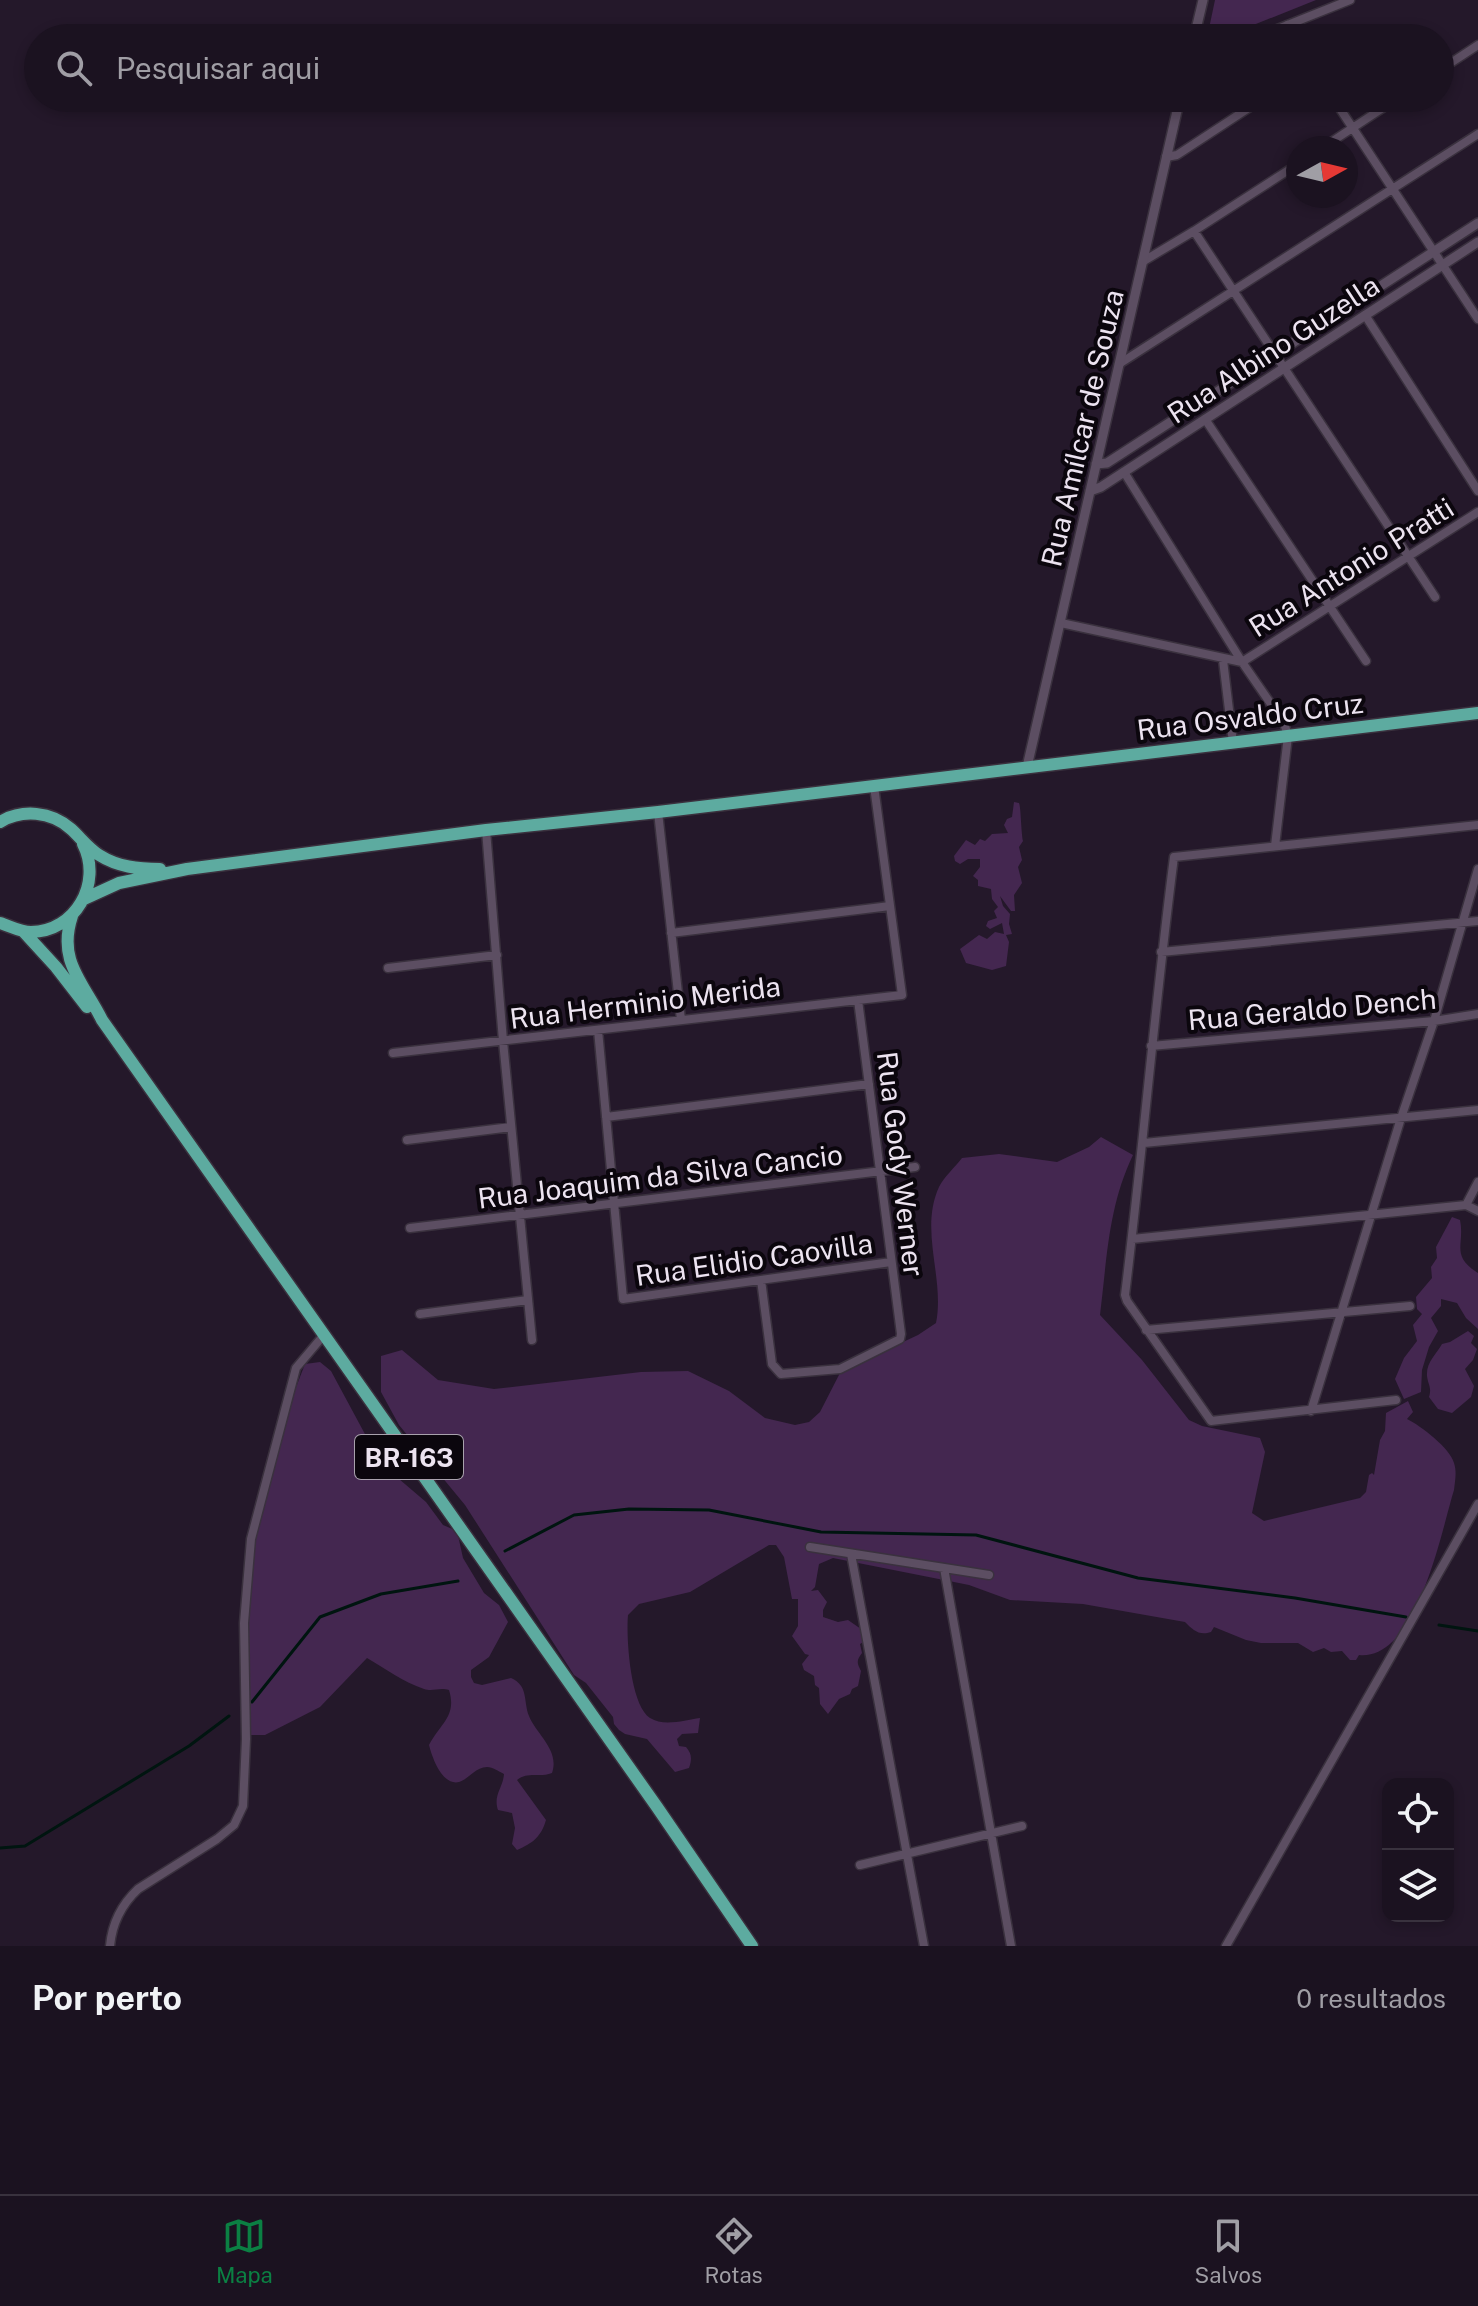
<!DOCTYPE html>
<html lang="pt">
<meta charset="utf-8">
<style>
body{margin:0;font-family:"Public Sans",sans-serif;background:#28202d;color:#f1f3f6}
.controls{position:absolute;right:24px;bottom:24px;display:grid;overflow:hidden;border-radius:16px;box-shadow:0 4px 12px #0003}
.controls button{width:72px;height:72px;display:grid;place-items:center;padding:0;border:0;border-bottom:2px solid #39323e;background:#1b1220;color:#f1f3f6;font:40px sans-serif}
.compass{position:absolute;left:1286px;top:136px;width:72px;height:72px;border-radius:50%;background:#1b1220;box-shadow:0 4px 12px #0003;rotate:82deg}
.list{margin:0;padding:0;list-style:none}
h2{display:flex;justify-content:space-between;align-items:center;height:104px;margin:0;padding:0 32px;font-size:34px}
h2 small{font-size:26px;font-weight:400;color:#a09ea5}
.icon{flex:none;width:44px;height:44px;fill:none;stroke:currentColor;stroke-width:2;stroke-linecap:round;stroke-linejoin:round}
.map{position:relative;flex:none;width:1478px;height:1946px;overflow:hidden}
.search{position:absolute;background:#1b1220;box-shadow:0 4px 12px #0003;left:24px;right:24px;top:24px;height:88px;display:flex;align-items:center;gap:20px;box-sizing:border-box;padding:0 28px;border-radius:44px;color:#a09ea5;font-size:30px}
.sheet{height:248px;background:#1b1220}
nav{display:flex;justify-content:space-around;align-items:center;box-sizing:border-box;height:112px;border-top:2px solid #39323e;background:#1b1220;font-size:22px;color:#a09ea5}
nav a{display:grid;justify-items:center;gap:4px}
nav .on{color:#0b8043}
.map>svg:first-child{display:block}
</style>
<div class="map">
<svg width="1478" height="1946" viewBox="0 0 1478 1946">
<rect width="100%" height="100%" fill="#24182a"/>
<path fill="#442750" d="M1215,0H1316L1221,38H1207Z
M1014,802L1019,803C1021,807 1021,832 1023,841L1019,847L1022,860L1018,867L1022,883L1014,895L1015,911H1011L1000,896L1003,906L1010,914L1009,924L1012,934L1006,935L1009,942L1006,966L992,970L966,963L960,949L979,935L987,939L995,932L1004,934L1002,923L990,929L986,926L988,921L997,918L994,911L998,907L992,899L991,889L978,886V880L973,876L980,867V859H968L960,864L955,861L954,856L966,840L975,845L980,839L985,841L992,834L1008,833L1004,825L1007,819L1012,817Z
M1101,1137L1133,1155C1108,1207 1107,1259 1100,1315L1142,1360L1189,1420L1202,1426L1260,1438L1265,1452L1252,1513L1264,1521L1360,1498L1366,1492L1369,1475L1372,1473L1374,1475L1380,1440L1385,1431L1386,1413L1408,1401L1413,1412L1407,1419C1421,1426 1450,1448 1454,1463C1457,1472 1455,1481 1454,1490C1441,1532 1417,1661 1359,1655L1356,1660H1350L1342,1651L1331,1652L1324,1648L1313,1652L1298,1643H1261L1246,1640L1214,1627L1211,1632C1199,1636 1193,1630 1185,1622L1083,1604L1010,1600L969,1585L833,1558L819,1564L815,1587L811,1591L818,1590L827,1602L823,1610V1617L838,1622L848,1620L861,1629L865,1641L860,1644L862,1653C856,1661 857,1663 861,1671L858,1686L852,1689L850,1694L839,1699L828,1714L820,1704L819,1688L815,1685L814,1676L804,1670L802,1664L809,1655L805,1654L792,1636L798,1626V1599H792L784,1557L776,1545H769L690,1592L639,1604L628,1615C626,1637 630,1705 650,1718C664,1727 685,1720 700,1718L698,1733L682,1734L677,1739L679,1746L686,1747C692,1754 692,1759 689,1768L675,1772L647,1739L625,1734L619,1730L614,1724L613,1717L586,1683L574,1675L465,1505L399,1425L381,1392V1356L402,1350L438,1380L494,1389L641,1372L688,1371L729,1391L765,1418L795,1425L809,1422L820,1412L841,1371L918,1335L936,1323C945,1278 919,1231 939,1187C944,1177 955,1167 962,1158L999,1154L1057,1162L1089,1147Z
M1452,1217L1460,1220C1465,1245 1450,1255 1478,1273V1329L1466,1318L1457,1303L1441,1299V1306L1431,1318L1438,1331L1429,1347L1422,1370L1421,1392L1404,1399L1395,1379L1404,1358L1417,1341L1413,1325L1422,1314L1417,1309L1416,1297L1432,1278L1431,1267L1437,1258L1436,1247Z
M1468,1331L1474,1336L1471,1343L1477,1349L1473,1360L1465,1369L1474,1386L1471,1397L1452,1413L1438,1409L1429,1397C1432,1387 1428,1385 1427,1376C1426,1362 1436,1355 1442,1344L1450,1342Z
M320,1362L331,1371L366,1436L377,1448L392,1473L426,1502L443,1525L457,1531L463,1558L484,1593L499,1605L508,1622L489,1657L471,1670V1677L474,1683L482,1685L511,1678C529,1686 523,1701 529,1716C536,1734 560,1750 552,1773C540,1778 528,1771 517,1780L546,1820C541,1837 533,1843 517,1850L512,1844L515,1828L512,1813L498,1810C493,1795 503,1788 504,1774C498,1771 493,1767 487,1767C474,1768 469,1779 459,1782C442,1786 432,1757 429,1745C441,1723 457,1716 449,1690C439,1687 433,1692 424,1689C403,1682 386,1669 367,1658L320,1707L265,1735H251L248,1722L246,1627L252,1552L273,1474L283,1421L305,1364Z"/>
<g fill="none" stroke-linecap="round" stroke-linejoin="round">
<path stroke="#001510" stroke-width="3" d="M505,1551L574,1515L629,1509L709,1510L821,1532L976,1535L1138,1578L1295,1598L1406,1617
M1439,1625L1478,1631
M252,1702L320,1617L381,1594L458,1581
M0,1848L25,1846L189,1746L229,1716"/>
<defs>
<path id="minor" d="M1287,25L1295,38
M1255,38L1350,0
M1440,70L1478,45
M1333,98L1478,319
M1322,148L1398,98
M1166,157L1177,155L1264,98
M1194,231L1435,597
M1142,262L1194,231L1298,164
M1365,315L1478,491
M1119,364L1478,134
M1205,419L1366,661
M1124,472L1242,662L1284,723L1288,736L1275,846
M1061,623L1242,662L1478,512
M1223,660L1233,743
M658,812L681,1020
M486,830L503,1041L532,1340
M671,933L890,906
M1161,952L1478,921
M388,968L497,955
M598,1030L623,1299L891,1262
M1151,1046L1434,1021L1478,1014
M393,1053L902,995L874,786
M606,1117L869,1084
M407,1140L511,1127
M1144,1143L1478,1110
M1466,1205L1478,1182
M1466,1205L1478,1211
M410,1228L915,1167
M1132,1239L1466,1205
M761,1280L772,1364L781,1374L840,1369L900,1339L901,1334L858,1000
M420,1314L528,1300
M1146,1330L1410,1306
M1396,1400L1211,1421L1127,1301L1125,1295C1143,1149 1155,1003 1174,857L1478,825
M1311,1411L1401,1118L1434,1021L1478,869
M810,1547L989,1575
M851,1554L924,1946
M944,1568L1011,1946
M860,1865L1022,1826
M110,1946C112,1924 121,1905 138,1889L217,1839L234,1825L243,1806L246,1739L244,1623L251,1539L296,1368L323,1336
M1226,1946L1478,1504"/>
<path id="tertiary" d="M1194,38L1203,0
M1096,464L1107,463L1478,223
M1090,491L1101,487L1478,242
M1027,767L1180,98"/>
<path id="trunk" d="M0,822C22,809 51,811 71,829C80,837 88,848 99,855C118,867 138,869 160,869
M84,899L119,883L187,869L486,830L658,812L1478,713
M72,916C57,961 83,982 102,1020L657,1807L752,1946
M0,923C10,926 20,932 31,932C75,932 103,883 83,844
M23,931L56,967L87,1007"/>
</defs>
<use href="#minor" stroke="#3a313e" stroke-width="11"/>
<use href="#tertiary" stroke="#3a313e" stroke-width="12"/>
<use href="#trunk" stroke="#3a313e" stroke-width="15"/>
<use href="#minor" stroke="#5c4e62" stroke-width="8"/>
<use href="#tertiary" stroke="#5c4e62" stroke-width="9"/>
<use href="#trunk" stroke="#5daba0" stroke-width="12"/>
</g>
<g text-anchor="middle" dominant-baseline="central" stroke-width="8" stroke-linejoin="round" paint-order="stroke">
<rect fill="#0b060d" stroke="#a8a1ac" stroke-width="2" x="355" y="1435" width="108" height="44" rx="6"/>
<g font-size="26" font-weight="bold" fill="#ece3f0">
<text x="409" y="1457">BR-163</text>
</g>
<g font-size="28" fill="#ece3f0" stroke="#0b060d">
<text transform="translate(1273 349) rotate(-33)">Rua Albino Guzella</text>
<text transform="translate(1082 428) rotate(-77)">Rua Amílcar de Souza</text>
<text transform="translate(1351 567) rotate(-32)">Rua Antonio Pratti</text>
<text transform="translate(1250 716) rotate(-7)">Rua Osvaldo Cruz</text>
<text transform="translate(645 1002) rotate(-7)">Rua Herminio Merida</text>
<text transform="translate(1312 1009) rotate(-5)">Rua Geraldo Dench</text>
<text transform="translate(901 1164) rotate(83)">Rua Gody Werner</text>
<text transform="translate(660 1176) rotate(-7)">Rua Joaquim da Silva Cancio</text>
<text transform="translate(754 1259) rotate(-8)">Rua Elidio Caovilla</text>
</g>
</g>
</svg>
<div class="controls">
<button><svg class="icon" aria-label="locate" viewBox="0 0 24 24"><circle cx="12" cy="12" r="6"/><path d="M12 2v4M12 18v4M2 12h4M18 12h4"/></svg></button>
<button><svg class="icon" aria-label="layers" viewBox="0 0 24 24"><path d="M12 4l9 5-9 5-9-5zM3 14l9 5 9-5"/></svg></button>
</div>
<svg class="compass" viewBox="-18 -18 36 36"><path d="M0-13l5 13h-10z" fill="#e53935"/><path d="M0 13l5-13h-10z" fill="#a09ea5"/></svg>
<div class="search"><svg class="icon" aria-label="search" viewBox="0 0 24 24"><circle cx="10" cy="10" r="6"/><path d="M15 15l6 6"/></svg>Pesquisar aqui</div>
</div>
<section class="sheet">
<h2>Por perto<small>0 resultados</small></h2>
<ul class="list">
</ul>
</section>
<nav>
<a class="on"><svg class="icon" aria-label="map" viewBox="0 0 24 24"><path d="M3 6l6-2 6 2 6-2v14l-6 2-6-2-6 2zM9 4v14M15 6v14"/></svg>Mapa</a>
<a><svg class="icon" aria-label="directions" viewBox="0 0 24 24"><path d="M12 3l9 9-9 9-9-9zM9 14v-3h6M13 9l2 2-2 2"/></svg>Rotas</a>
<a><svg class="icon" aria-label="saved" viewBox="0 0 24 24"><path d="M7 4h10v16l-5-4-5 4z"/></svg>Salvos</a>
</nav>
